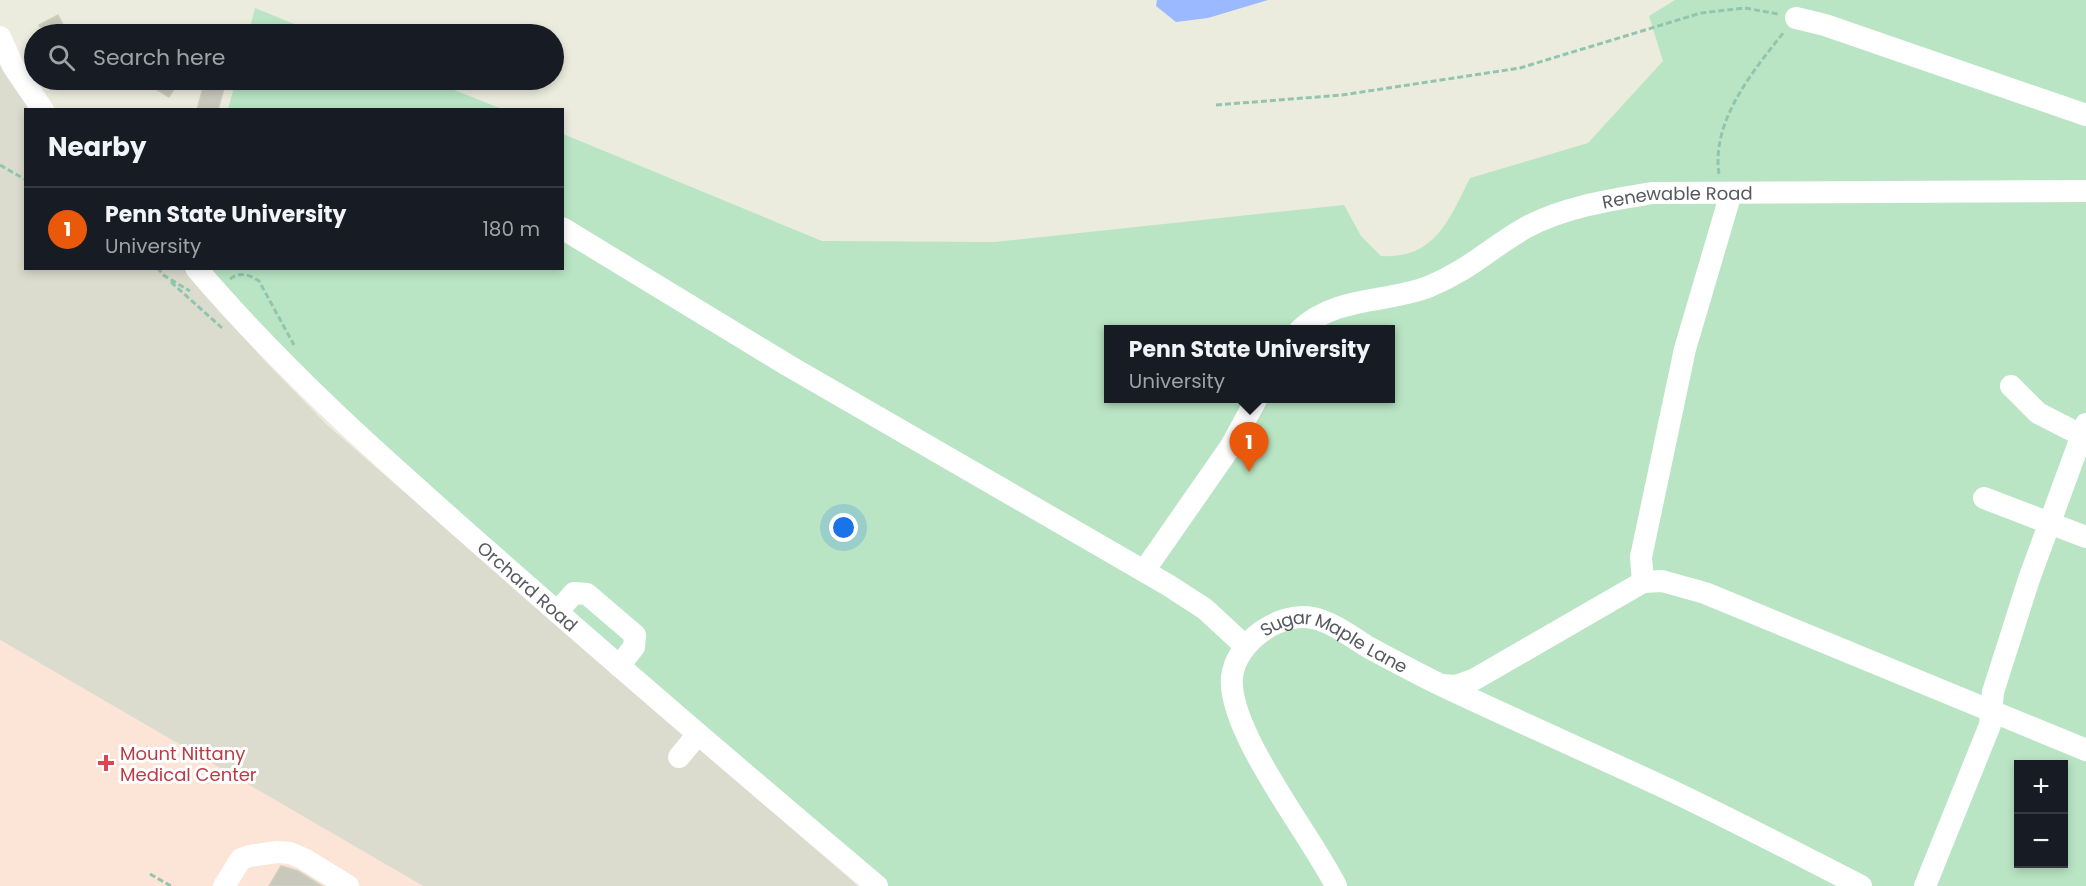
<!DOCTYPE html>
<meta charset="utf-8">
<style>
body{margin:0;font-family:Poppins,sans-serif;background:#242831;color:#f1f3f6}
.controls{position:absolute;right:18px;bottom:18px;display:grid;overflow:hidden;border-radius:0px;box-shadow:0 3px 9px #0003}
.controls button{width:54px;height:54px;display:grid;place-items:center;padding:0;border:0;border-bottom:2px solid #363941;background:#171b24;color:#f1f3f6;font:30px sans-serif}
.you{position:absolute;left:844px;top:528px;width:21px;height:21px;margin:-15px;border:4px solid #fff;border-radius:50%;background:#1a73e8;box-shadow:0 0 0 9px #1a73e833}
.badge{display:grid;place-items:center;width:39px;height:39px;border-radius:50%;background:#ea580c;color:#fff;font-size:20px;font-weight:700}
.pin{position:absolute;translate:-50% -50px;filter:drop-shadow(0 2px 3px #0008)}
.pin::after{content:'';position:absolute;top:32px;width:21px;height:18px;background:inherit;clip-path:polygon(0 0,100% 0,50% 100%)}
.popup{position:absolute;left:1104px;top:325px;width:291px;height:78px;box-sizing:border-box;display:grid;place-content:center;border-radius:0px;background:#171b24;filter:drop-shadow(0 2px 4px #0005);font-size:20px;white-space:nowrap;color:#9ea1a6}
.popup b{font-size:22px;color:#f1f3f6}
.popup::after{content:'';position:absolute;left:50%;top:100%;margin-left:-12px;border:12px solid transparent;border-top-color:#171b24}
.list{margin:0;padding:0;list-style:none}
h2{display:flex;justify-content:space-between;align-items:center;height:78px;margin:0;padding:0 24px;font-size:26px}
h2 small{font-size:20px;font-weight:400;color:#9ea1a6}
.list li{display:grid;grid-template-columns:39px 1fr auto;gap:18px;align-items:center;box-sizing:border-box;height:84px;padding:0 24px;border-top:2px solid #363941}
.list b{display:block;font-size:22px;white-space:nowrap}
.list p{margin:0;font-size:20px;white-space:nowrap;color:#9ea1a6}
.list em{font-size:20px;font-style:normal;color:#9ea1a6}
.icon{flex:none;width:33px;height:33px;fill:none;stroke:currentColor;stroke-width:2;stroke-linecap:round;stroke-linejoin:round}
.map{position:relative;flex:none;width:2086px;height:886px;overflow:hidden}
.search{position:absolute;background:#171b24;box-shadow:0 3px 9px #0003;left:24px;top:24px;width:540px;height:66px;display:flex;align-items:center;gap:15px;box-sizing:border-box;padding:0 21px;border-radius:33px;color:#9ea1a6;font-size:22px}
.panel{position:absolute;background:#171b24;box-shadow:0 3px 9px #0003;left:24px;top:108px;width:540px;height:162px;border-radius:0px}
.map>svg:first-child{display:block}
</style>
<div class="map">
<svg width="2086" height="886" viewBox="0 0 2086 886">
<rect width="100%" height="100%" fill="#ebecde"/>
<path fill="#dbdccd" d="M0,54L34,109L26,110V268L184,269L264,360L327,425L858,886H423L0,640Z"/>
<path fill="#fce4d7" d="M0,640L423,886H0Z"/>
<path fill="#b9e5c4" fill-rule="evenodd" d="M1675,0H2086V886H871L181,269L562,268L563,134L822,241L994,242L1344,205L1361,236L1381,256C1435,259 1449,220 1470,178L1588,143L1663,61L1649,16ZM1108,330H1390V398H1108ZM2018,764H2064V864H2018Z
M255,8L319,34H248Z
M236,80H429L502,109H228Z"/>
<path fill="#9bb9ff" d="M1157,0H1268L1208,18L1176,22L1156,6Z"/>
<path fill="#c8c8bd" stroke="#d0cfbd" stroke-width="1.5" d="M58,15L68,34H44L39,25Z
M141,80H180L169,97Z
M205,80L226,81L218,110H197Z
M281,866L298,871L322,886H269Z"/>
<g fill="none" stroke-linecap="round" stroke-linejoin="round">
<path stroke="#91c5ae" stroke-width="3" stroke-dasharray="6 3" stroke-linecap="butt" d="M1216,105L1342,95L1520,68L1701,13L1745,8L1778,14
M0,165L26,180
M1719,174C1711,121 1753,71 1784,32
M157,268L164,275
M163,275L190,291
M230,279C240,271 250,275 259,281L294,345
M171,282L222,328
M150,874L171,886"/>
<g stroke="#fff" stroke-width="22">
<path d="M1796,18L1825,25L2086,115"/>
<path d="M0,37L13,66L43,110"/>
<path d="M562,228L789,366L1168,585L1205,609L1245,646"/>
<path id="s1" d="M196,268C288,376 392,467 498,560C623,670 750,779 877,886"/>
<path id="s2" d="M1300,330C1335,296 1386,303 1428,287C1468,271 1490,248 1525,228C1563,207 1610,200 1652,193L2086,191"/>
<path d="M2011,386L2038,413L2081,435"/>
<path d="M1984,498L2086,537"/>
<path d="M1144,571L1231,446L1257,398"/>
<path d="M1643,582L1641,557L1685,349L1731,193"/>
<path d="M557,612L574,593L587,594L635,635L634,647L619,666"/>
<path d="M1442,685L1456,686L1475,679L1643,582L1662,581L1705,593L2086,750"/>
<path d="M679,757L698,734"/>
<path d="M224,886L241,859L249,856L277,852L290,853L304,859L348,886"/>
<path id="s3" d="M1336,886C1311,835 1227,731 1232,677C1236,642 1279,611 1313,618C1332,622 1352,637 1368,647C1392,660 1416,673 1441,685C1517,721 1595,755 1672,791C1735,821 1798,854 1861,886"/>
<path d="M1925,886L1990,725L1993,692L2029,579L2086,424"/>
</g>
</g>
<path fill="#e0444e" stroke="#fff" stroke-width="2" d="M103 754h6v6h6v6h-6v6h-6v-6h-6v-6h6z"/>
<g text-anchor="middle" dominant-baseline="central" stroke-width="6" stroke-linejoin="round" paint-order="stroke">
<g font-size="18" fill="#575960" stroke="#fff">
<text stroke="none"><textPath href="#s2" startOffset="408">Renewable Road</textPath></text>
<text stroke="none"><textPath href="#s1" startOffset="460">Orchard Road</textPath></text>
<text stroke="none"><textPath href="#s3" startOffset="372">Sugar Maple Lane</textPath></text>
</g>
<g font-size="18" fill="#be3a42" stroke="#fff" text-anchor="start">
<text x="120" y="753">Mount Nittany<tspan x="120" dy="21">Medical Center</tspan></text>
</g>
</g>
</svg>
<div class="controls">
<button>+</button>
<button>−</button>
</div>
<div class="you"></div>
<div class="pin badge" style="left:1249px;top:472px">1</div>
<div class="popup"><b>Penn State University</b>University</div>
<div class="search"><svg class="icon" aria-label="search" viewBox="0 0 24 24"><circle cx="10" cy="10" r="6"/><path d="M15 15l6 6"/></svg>Search here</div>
<section class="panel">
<h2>Nearby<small></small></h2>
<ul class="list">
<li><span class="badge">1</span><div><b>Penn State University</b><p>University</p></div><em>180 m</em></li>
</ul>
</section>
</div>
